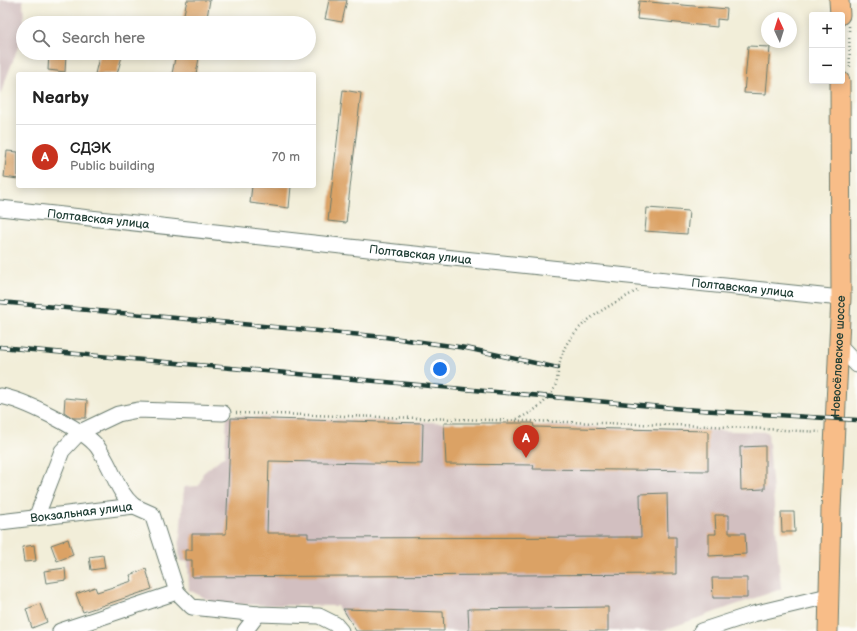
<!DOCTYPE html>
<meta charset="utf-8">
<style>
body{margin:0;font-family:"Balsamiq Sans",sans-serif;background:#f6f6f6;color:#222}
.controls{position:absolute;right:12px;top:12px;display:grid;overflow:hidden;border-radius:4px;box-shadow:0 2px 10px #0003}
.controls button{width:36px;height:36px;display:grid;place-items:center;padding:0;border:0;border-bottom:1px solid #e0e0e0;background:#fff;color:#222;font:20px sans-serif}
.compass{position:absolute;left:761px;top:12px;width:36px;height:36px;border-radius:50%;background:#fff;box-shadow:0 2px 10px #0003;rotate:356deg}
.you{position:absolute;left:440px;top:369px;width:14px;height:14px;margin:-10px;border:3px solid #fff;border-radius:50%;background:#1a73e8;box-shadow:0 0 0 6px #1a73e833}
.badge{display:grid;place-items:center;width:26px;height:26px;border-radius:50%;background:#c8321e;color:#fff;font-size:13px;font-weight:700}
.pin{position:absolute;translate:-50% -33px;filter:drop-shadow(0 1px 2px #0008)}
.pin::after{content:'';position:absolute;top:21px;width:14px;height:12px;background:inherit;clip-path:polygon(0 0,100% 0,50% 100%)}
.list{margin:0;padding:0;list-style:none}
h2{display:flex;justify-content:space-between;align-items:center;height:52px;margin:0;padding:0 16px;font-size:17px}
h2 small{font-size:13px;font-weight:400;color:#767676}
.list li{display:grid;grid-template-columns:26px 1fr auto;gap:12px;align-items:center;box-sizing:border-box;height:64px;padding:0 16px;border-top:1px solid #e0e0e0}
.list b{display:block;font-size:15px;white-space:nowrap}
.list p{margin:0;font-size:13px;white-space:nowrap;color:#767676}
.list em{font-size:13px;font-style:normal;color:#767676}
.icon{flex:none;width:22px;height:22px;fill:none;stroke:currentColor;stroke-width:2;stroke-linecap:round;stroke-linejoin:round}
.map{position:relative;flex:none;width:857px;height:631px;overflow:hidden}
.search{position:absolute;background:#fff;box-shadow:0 2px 10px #0003;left:16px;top:16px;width:300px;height:44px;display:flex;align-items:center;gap:10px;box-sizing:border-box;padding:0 14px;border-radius:22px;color:#767676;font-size:15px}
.panel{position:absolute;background:#fff;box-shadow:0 2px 10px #0003;left:16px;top:72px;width:300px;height:116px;border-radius:4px}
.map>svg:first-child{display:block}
</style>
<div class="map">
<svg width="857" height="631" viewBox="0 0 857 631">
<rect width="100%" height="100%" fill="#fdfcf7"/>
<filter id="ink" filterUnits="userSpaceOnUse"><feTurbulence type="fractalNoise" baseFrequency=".025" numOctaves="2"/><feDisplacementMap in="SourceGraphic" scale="8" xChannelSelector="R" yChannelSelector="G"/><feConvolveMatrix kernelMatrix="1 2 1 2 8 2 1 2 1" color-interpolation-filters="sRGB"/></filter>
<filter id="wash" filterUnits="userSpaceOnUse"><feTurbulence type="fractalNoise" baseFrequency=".012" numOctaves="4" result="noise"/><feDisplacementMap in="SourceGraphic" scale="16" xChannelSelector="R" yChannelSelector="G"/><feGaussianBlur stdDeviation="0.9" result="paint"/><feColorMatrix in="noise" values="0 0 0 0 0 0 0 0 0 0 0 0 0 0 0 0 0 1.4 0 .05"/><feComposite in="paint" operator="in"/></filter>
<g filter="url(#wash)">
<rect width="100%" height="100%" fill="#f2eed9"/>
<path fill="#d2bfc0" d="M0,0H23L24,21L21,39L0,95Z
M227,416L768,432L781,589L661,631H356L337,606L217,604L189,590L188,562L180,561L179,551L184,487L199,486L203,473L225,455Z"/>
<g id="blocks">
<path fill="#dba265" d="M187,0H210L206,23H182Z
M329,0H347L342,22L325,19Z
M639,1L727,9L726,20L717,19V27L637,19Z
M748,46L770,47L766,94L744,93Z
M49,53H66L65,72L48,70Z
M100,53H123L117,74H95Z
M176,53H200L196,74H172Z
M343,90L361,93L346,223L328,221Z
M7,151L18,152V179L4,177Z
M252,186H291L289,208L250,203Z
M647,208L689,211L687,234L645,231Z
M65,398L87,400L86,418H73L64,412Z
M231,418L423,423L422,464L269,461L267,533H308V538L641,537L640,494L667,493L668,537H676V574L192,577V560H185V550H192V534H226Z
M444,423H533L534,427L708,431V471L533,469L534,465L446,464Z
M765,446V489L741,490L740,447Z
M781,512H794L795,532H782Z
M715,515H729V533H745L746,554L709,556V534H716Z
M68,539L73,555L57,561L51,545Z
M34,545L36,561L24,562L22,547Z
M103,555L105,568L91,570L89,557Z
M65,568L66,580L46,583L44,571Z
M146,569L152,589L83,612L76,594L95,587L97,592L132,581L130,575Z
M712,578H747V598H713Z
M40,604L47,622L32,628L26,609Z
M608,607V631H469L468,609Z
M343,609L443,612L444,631H356Z"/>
</g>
</g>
<g filter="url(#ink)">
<use href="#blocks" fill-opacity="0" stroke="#697b6e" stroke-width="1"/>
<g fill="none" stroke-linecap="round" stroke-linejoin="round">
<defs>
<g id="minor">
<path id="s1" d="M0,208L395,252L841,298"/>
<path d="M840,347L857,365"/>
<path d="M0,396C22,399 80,428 95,444C98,447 100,451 102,454C114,472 117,492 134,506"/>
<path d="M36,518L62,451L80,432L118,414L138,410L223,413"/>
<path id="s2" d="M0,522L134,506L152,514L177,592L192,607L258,614L319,616L335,624L341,631"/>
<path d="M60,631L177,592"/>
<path d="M245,631L258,614"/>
<path d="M701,631L753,614L828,596"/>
</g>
<g id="major">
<path d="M839,0L840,15"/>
<path id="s3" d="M828,631L831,510L841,298L840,81"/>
</g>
</defs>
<use href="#minor" stroke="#697b6e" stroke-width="17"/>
<use href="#major" stroke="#697b6e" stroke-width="21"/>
<path stroke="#697b6e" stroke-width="2.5" stroke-dasharray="1 3" stroke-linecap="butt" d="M849,26L850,69
M236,413L711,426L820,432
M517,419C534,412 553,399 557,380C559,366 560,354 568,342C585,316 612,305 638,290"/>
<use href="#minor" stroke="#fff" stroke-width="15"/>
<use href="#major" stroke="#f8bd88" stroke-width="19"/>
<defs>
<path id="rail" d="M0,302L385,337L466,348L558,368
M0,347L684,409L857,420"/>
</defs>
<use href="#rail" stroke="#1f3d34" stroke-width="4.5"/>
<use href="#rail" stroke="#fdfcf7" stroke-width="3" stroke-dasharray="9" stroke-linecap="butt"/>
</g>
</g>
<g text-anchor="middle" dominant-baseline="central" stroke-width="3" stroke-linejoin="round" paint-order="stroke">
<g font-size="12" fill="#1f3d34" stroke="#fdfcf7">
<text stroke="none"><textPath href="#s1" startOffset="99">Полтавская улица</textPath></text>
<text stroke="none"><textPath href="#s1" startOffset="423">Полтавская улица</textPath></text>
<text stroke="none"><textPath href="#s1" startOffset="747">Полтавская улица</textPath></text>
<text stroke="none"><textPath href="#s3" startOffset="275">Новосёловское шоссе</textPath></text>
<text stroke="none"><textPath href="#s2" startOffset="82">Вокзальная улица</textPath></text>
</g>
</g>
</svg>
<div class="controls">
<button>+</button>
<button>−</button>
</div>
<svg class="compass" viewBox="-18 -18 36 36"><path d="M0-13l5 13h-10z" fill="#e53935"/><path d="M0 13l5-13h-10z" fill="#767676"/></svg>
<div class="you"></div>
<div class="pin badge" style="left:526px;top:458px">A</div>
<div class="search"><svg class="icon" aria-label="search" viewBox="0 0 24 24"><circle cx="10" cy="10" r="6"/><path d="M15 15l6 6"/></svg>Search here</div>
<section class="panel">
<h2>Nearby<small></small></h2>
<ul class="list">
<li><span class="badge">A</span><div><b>СДЭК</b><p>Public building</p></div><em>70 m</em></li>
</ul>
</section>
</div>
